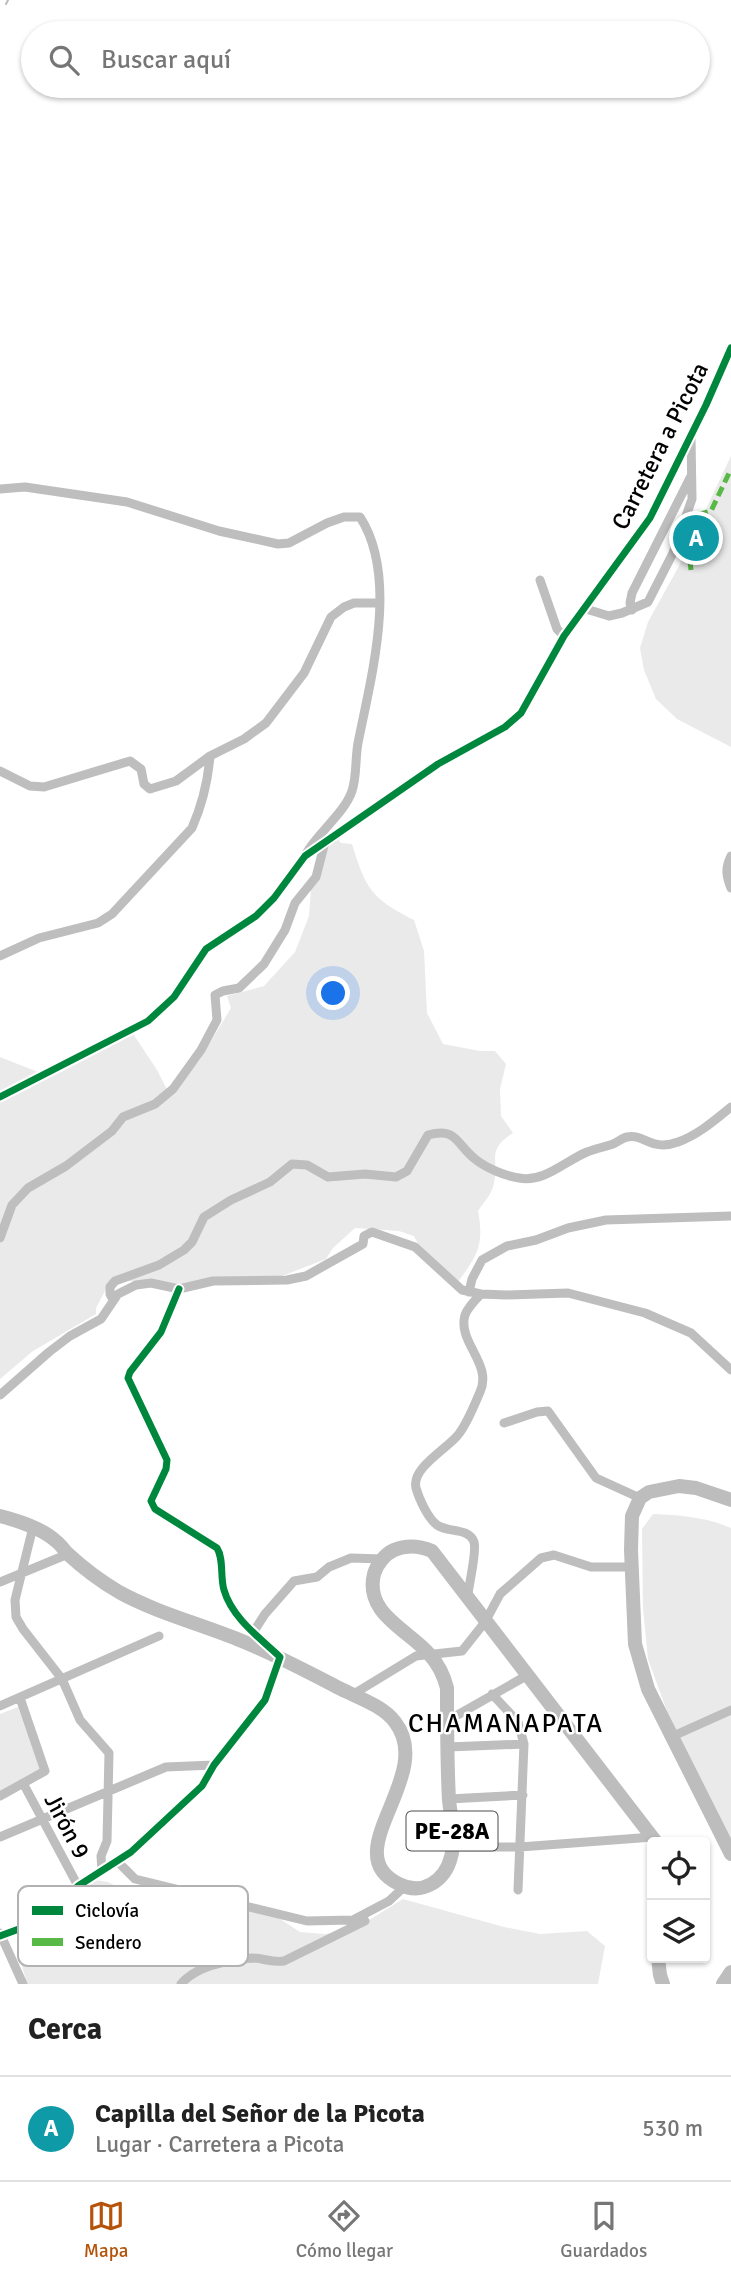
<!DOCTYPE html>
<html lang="es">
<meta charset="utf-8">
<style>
body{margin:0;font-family:Signika,sans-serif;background:#f2f2f2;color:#222}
.controls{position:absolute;right:21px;bottom:21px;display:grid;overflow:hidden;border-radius:7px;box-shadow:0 2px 5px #0004}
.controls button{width:63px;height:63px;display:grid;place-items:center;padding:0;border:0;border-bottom:2px solid #e0e0e0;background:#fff;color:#222;font:35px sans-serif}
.you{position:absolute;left:334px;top:994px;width:24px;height:24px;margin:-18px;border:5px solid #fff;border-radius:50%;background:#1a73e8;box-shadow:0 0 0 10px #1a73e833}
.badge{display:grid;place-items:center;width:46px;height:46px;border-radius:50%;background:#b45309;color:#fff;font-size:23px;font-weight:700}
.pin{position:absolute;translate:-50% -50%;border:4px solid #fff;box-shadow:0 2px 7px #0006}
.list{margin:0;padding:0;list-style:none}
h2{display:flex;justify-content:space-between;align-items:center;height:91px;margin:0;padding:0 28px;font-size:30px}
h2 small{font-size:23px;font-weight:400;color:#767676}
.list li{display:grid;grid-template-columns:46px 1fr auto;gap:21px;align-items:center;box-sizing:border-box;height:105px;padding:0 28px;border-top:2px solid #e0e0e0}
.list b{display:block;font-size:26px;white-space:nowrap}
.list p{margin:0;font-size:23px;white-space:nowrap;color:#767676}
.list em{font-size:23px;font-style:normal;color:#767676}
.icon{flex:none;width:38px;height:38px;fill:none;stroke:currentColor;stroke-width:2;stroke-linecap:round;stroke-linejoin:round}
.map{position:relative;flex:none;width:731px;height:1984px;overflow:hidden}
.search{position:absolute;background:#fff;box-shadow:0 2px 5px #0004;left:21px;right:21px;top:21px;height:77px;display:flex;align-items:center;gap:18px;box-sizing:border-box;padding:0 24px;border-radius:38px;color:#767676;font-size:26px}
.sheet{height:196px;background:#fff}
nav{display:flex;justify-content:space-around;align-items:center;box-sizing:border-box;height:98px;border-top:2px solid #e0e0e0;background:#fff;font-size:19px;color:#767676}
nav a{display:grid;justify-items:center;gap:4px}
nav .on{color:#b45309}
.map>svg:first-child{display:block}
</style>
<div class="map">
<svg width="731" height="1984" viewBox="0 0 731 1984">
<rect width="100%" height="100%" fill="#fff"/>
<path fill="#eaeaea" d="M731,456V747L677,719L656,699L644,670L640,648L648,622L679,566Z
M335,836L341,843L352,844C366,889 371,898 414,920L424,951L427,1013L443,1044L480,1051H495L506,1064L500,1089L501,1116L513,1133C484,1151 501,1160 493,1187C491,1195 483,1203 478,1211C485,1247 476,1257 455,1286L425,1258L414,1236L399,1231L355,1228L333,1248L326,1259L282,1276L173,1288L123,1280L106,1289L96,1308V1314L33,1351L0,1379V1057L43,1074L130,1029L157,1070L170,1095L199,1061L231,1008L227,996L264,986L295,952L309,916L311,889L325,842Z
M653,1514C681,1515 705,1517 731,1528V1842L672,1725L648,1659L643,1608L642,1529Z
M18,1707L44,1771L0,1794V1714Z
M95,1880L108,1882L127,1892L191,1910L268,1911L300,1932L325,1934L353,1930L403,1899L504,1927L540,1934L587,1931L605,1946L598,1984H27L19,1955C31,1939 42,1939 56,1926L50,1916Z"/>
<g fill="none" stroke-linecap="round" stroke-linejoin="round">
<path stroke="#bcbcbc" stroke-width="2" d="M6,4L8,0"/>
<path stroke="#bebebe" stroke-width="9" d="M0,489L25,487L127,502L219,531L278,544L289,543L327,523L344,517H360C399,577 371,677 358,743C355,759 357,776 352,791C345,812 319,832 307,852
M540,580L557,629L564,636
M586,609L609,616L622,613L648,602L673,553L692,499L691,437
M632,610L630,603L632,593L691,476
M0,771L30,786L44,787L130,761L141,769L144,784L150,789L176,781L210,756L244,739L266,723L304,673L331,617L344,607L354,603H379
M731,856C725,868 726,876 731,888
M0,956L39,938L98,923L112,914L192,828C202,805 208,781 210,756
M0,1097L148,1021L174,997L206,949L256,916L274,898L305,856L438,764L505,727L521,713L564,636L650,518L706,405L731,348
M0,1238L12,1205L28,1188L66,1166L112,1131L123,1117L155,1104L173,1089L201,1050L217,1020L215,995L223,991L239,988L264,964L285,930L295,903L316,877L325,842
M469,1292L472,1279L482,1260L507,1246L536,1240L568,1228L606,1220L731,1216
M113,1300L110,1294V1287L115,1281L159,1265L184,1250L192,1242L204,1217L231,1200L270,1182L292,1164L307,1165L328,1177L365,1174L396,1177L407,1171L428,1135C457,1127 456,1144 475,1159C486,1168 505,1176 519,1178C544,1183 565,1161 587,1152C595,1149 604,1147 613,1144C618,1142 622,1138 627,1137C644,1133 651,1152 678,1142C698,1135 715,1120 731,1107
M0,1395L49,1352L70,1336L101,1319L118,1294L136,1285L151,1283L179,1289L213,1281L287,1280L306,1276L363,1244L364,1236L372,1232L415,1247L462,1290L481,1294L506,1295L568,1293L645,1313L691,1333L731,1370
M504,1423L537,1412L548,1411L596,1478L640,1498
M33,1527L15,1600L16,1617L23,1629L62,1679L80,1720L109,1753L107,1841L101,1856L102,1871
M0,1582L68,1554
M468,1595C469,1583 477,1552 474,1542C468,1527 448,1533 437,1525C428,1518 419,1499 416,1488C411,1468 448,1448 458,1435C467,1424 474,1406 480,1392C493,1364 457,1342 465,1315C468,1307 475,1300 481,1294
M254,1631L265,1614L294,1581L317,1577L329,1567L351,1558L382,1559
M492,1694L518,1722L524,1744L518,1890
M352,1695L416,1656L462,1651L485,1622L500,1594L541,1558L554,1555L591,1567H632
M0,1706L159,1636
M447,1721L526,1676
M671,1737L731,1710
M448,1747L524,1744
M23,1783L78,1886
M0,1796L45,1771L20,1698
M449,1799L523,1795
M0,1837L166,1767L214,1765
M453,1847H520L653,1837
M118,1862L135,1879L307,1921L353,1920L389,1901L404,1887
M0,1933L23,1984
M0,1936L38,1922L78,1886L131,1852L202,1786L214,1765L265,1700L280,1657C260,1638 232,1618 224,1590C220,1577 224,1559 217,1548L155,1509L151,1501L166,1469L167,1460L128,1378L130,1372L161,1332L179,1289
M181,1984C196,1966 229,1960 252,1958C263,1958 273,1963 284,1961L365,1921"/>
<path stroke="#bdbdbd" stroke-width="14" d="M731,1500L696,1488L679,1486L649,1492L640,1498L632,1516L631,1550L635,1644L648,1689L731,1854
M0,1516C19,1521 42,1528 57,1542C61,1545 64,1550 68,1554C82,1567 102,1582 119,1592C157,1613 201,1624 242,1641C276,1655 308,1672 341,1689C359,1698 383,1706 395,1722C437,1776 334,1853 399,1884C422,1896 445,1881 451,1857C456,1840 451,1818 449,1800C447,1763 447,1725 447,1688C444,1676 438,1664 430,1655C409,1630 364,1614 374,1574C377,1564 385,1554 394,1550C406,1545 420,1546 432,1551L656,1842
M658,1958L660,1975L663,1984
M723,1984L731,1972"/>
<path stroke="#58b947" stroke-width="5" stroke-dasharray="10 5" stroke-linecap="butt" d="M691,570C689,550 685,535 693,516L711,511L731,469"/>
<defs>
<path id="cycleway" d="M0,1097L148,1021L174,997L206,949L256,916L274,898L305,856L438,764L505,727L521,713L564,636L650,518L706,405L731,348
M0,1936L38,1922L78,1886L131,1852L202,1786L214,1765L265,1700L280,1657C260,1638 232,1618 224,1590C220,1577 224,1559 217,1548L155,1509L151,1501L166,1469L167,1460L128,1378L130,1372L161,1332L179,1289"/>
</defs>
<use href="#cycleway" stroke="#fff" stroke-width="11"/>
<use href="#cycleway" stroke="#00873e" stroke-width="7"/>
</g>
<g text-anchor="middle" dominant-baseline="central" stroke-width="5" stroke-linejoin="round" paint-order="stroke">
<rect fill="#fff" stroke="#4c4c4c" stroke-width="2" x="406.5" y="1811.5" width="91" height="39" rx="5"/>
<g font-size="23" font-weight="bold" fill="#000">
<text x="452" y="1831">PE-28A</text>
</g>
<g font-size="24" fill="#000" stroke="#fff">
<text transform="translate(660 446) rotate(-63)">Carretera a Picota</text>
<text transform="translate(67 1826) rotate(62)">Jirón 9</text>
</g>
<g font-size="26" letter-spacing="2" fill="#000" stroke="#fff">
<text x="506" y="1724">CHAMANAPATA</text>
</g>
</g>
<rect x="18" y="1886" width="230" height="80" rx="10" fill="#fff" stroke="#b2b2b2" stroke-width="2"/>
<rect x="32" y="1906" width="31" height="9" fill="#00873e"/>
<rect x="32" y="1938" width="31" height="8" fill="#58b947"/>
<g font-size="19" fill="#000">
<text x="75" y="1917">Ciclovía</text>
<text x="75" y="1949">Sendero</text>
</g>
</svg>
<div class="controls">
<button><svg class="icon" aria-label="locate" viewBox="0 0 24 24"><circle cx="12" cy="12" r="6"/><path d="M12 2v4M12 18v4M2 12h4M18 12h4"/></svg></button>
<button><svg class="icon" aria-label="layers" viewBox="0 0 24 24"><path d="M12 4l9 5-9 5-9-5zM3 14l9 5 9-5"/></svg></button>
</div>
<div class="you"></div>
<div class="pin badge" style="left:696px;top:538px;background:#0f9aa8">A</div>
<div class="search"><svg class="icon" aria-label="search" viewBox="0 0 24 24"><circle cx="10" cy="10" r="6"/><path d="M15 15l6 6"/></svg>Buscar aquí</div>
</div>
<section class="sheet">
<h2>Cerca<small></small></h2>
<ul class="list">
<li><span class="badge" style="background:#0f9aa8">A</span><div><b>Capilla del Señor de la Picota</b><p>Lugar · Carretera a Picota</p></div><em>530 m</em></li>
</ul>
</section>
<nav>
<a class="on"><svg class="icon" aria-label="map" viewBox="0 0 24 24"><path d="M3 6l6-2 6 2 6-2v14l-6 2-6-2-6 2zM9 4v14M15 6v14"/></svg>Mapa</a>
<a><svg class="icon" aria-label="directions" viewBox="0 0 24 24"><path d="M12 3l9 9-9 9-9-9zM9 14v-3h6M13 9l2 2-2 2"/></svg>Cómo llegar</a>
<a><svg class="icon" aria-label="saved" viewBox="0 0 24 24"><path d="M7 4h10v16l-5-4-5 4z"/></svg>Guardados</a>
</nav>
